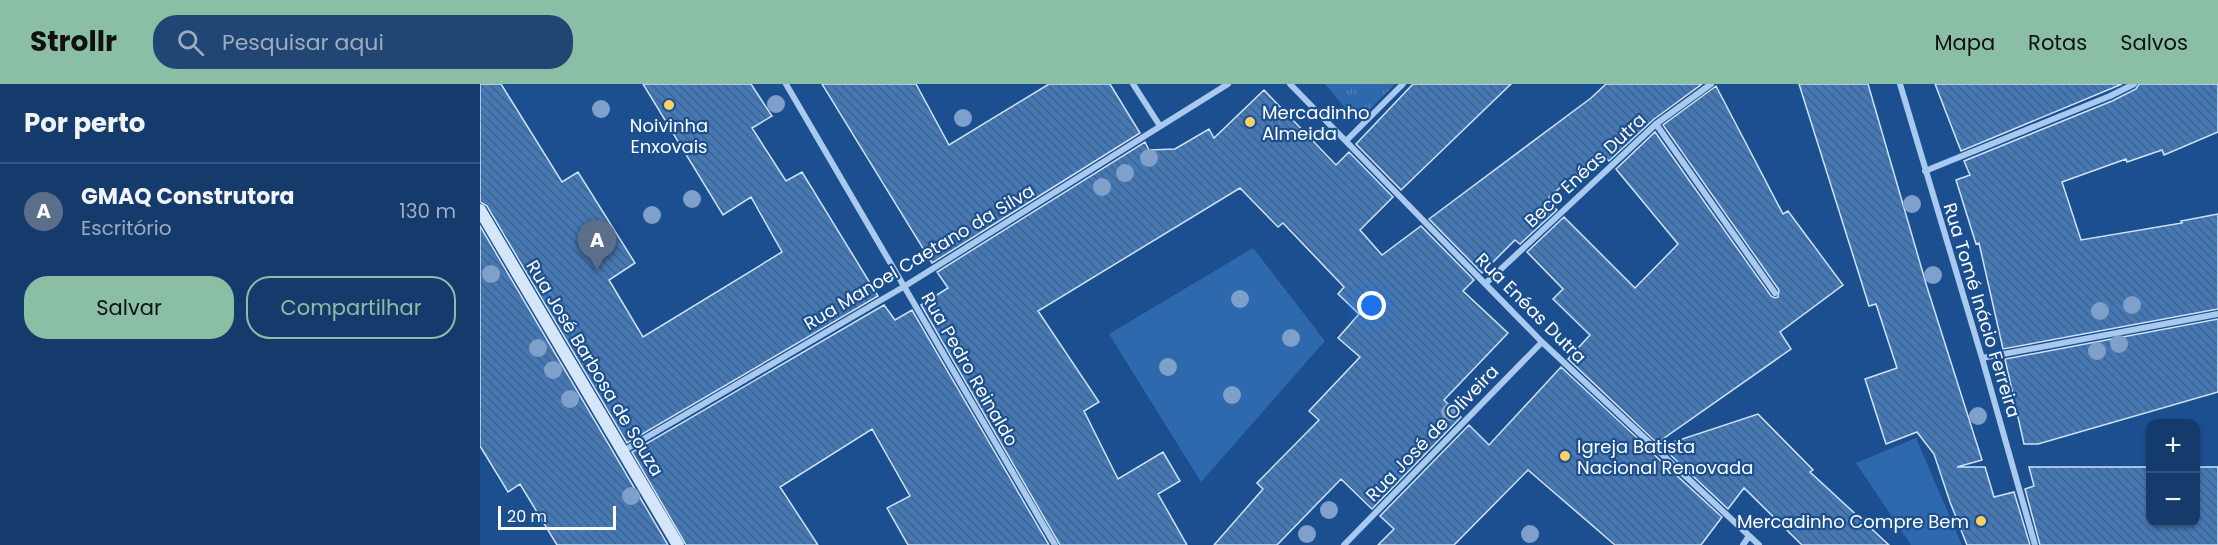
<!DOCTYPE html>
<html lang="pt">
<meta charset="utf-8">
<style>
body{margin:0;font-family:Poppins,sans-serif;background:#214673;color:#f1f3f6}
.controls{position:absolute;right:18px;bottom:18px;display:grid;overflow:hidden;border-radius:12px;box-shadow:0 2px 4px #0004}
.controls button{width:54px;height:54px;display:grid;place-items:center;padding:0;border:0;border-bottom:2px solid #33557e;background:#143b6b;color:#f1f3f6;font:30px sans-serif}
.scale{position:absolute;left:18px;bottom:15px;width:118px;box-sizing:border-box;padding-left:6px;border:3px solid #fff;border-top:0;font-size:16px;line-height:21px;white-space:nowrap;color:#fff;-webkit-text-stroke:4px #1b4f8f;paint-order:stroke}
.you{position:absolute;left:892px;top:222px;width:21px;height:21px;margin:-15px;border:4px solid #fff;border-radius:50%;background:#1a73e8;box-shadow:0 0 0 9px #1a73e833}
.badge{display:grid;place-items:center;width:39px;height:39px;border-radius:50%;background:#8abfa5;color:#fff;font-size:20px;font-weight:700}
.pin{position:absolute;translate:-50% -50px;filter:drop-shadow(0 2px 3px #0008)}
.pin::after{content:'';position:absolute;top:32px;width:21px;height:18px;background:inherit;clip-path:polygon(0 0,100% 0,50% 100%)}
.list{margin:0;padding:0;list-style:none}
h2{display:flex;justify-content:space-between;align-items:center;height:78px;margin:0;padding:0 24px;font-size:26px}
h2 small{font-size:20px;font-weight:400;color:#9dadc1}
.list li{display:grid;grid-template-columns:39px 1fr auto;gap:18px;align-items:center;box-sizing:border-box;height:96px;padding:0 24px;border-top:2px solid #33557e}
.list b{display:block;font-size:22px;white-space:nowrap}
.list p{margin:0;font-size:20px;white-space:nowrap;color:#9dadc1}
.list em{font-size:20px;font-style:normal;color:#9dadc1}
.actions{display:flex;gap:12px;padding:18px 24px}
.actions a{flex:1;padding:14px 0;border:2px solid #8abfa5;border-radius:24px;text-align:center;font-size:21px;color:#8abfa5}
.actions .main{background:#8abfa5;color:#111}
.icon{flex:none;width:33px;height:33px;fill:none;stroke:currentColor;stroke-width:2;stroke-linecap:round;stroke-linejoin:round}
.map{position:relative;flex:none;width:1738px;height:461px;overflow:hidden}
header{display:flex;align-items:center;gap:36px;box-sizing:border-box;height:84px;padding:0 30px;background:#8abfa5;color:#111}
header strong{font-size:28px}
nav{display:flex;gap:33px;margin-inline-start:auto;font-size:21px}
.search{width:420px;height:54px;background:#214673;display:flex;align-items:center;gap:15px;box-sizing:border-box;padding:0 21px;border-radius:24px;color:#9dadc1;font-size:22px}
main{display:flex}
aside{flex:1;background:#143b6b}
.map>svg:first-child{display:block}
</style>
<header>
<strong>Strollr</strong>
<div class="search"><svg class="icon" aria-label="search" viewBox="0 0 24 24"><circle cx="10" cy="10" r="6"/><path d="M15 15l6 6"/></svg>Pesquisar aqui</div>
<nav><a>Mapa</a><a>Rotas</a><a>Salvos</a></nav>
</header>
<main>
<aside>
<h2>Por perto<small></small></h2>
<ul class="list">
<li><span class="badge" style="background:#5c6f8a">A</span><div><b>GMAQ Construtora</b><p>Escritório</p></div><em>130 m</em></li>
</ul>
<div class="actions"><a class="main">Salvar</a><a>Compartilhar</a></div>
</aside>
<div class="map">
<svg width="1738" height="461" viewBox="0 0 1738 461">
<defs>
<pattern id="park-tufts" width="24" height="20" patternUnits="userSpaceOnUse" patternTransform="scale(1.5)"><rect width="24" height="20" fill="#2e69ad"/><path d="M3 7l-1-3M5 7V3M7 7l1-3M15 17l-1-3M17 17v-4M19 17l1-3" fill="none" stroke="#4d80b9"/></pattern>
<pattern id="building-back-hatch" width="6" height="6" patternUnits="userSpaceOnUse" patternTransform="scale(1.5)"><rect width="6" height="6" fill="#4478b7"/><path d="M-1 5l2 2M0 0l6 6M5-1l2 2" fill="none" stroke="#486282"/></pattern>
</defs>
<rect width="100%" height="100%" fill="#1b4f8f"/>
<path fill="#2e69ad" d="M773,164L845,257L721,398L629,250Z
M1436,354L1482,461H1431L1376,379Z"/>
<path fill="url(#park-tufts)" d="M845,0H915L877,38Z"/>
<path fill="url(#building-back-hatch)" stroke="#cfe3fa" stroke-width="1.5" d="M0,0H21L82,98L98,88L155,179L129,196L163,253L302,168L271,113L243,131L163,0H271L292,32L272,44L306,97L322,88L398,212L147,359L7,122L0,118Z
M342,0H436L469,61L569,0H630L660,49L452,179Z
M933,0H1031L921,106L876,60Z
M1126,0H1222L1173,36L1129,77L1122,69L1069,113L1073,117L1071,120L1077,126L1040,160L1035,156L1002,189L949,135L1111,14Z
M1319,0H1388L1447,203L1502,376L1477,383H1505L1514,413L1534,408L1550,461H1487L1470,418L1454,370L1437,348L1406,360L1385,295L1417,284L1396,220L1389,222Z
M1455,0H1642L1481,67Z
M1659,0H1738V48L1684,71L1682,66L1647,78L1646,75L1582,98L1601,156L1702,139L1701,137L1738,130V225L1523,265L1499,159L1496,160L1476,96L1490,91L1484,77L1632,17L1656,5Z
M1236,2L1303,130L1308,127L1363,201L1300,248L1311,265L1177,359L1088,275L1110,251L1073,215L1083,205L1047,168L1084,133L1155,204L1198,160L1136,85L1175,48L1291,212L1295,214L1298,213L1299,206L1183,41Z
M784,6L856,81L869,68L913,113L880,146L902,171L941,142L994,196L983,207L1028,249L964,316L981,333L892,425L861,395L797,461H734L783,405L777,399L839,336L829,327L880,273L858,254L879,230L858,210L864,203L803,139L798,143L760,104L558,227L619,318L604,327L638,395L683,368L700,397L678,410L707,461H580L441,221L468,204L457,188L665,58L669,66L695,65L729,45L734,54Z
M0,142L188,461H77L40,400L28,408L0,362Z
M404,221L415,236L432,226L569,461H428L407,424L430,412L392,345L300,403L338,461H206L152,368Z
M1738,235V308L1558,360H1544L1525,275Z
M1081,283L1169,365L1167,366H1169L1242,433L1221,461H1135L1048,386L974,461H898L914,445L900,432L989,341L1009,361Z
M1278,330L1333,386L1330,388L1409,461H1322L1264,404L1248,425L1181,362Z
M1549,383H1671V438H1716V383H1738V461H1560L1545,405L1554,402Z"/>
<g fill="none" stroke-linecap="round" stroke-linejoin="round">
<path stroke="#a9c9ee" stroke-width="6" d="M306,0L575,461
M653,0L680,42
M810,0L1062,258L1279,461
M1420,0L1502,274L1555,461
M1176,40L1295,209
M866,57L923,0
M1445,87L1630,12L1654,0
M1005,200L1176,40L1231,0
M1502,274L1738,230
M143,367L425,202L748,0
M864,461L1062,258
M1263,461L1269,452"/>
<path stroke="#d6e6fa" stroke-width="12" d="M0,126L198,461"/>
</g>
<g fill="#7ea0ca">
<circle cx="296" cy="20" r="9"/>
<circle cx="121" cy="25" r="9"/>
<circle cx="483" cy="34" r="9"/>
<circle cx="669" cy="74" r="9"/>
<circle cx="645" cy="89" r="9"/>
<circle cx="622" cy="103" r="9"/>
<circle cx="212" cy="115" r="9"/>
<circle cx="1432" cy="120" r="9"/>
<circle cx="172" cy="131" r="9"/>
<circle cx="11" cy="190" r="9"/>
<circle cx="1453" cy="191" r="9"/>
<circle cx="760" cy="215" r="9"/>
<circle cx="1652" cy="221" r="9"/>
<circle cx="1620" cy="227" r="9"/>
<circle cx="811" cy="254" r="9"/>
<circle cx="1639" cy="260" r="9"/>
<circle cx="58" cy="264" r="9"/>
<circle cx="1617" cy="267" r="9"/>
<circle cx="688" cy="283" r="9"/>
<circle cx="73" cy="286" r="9"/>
<circle cx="752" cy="311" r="9"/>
<circle cx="90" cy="315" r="9"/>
<circle cx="970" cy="328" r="9"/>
<circle cx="1498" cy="332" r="9"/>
<circle cx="151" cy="412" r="9"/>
<circle cx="849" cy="426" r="9"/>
<circle cx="827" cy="450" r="9"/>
<circle cx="1050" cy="450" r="9"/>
</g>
<g fill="#ffd166" stroke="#1b4f8f" stroke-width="2">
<circle cx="189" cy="21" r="6"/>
<circle cx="770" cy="38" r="6"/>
<circle cx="1085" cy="372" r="6"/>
<circle cx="1501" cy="437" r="6"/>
</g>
<g text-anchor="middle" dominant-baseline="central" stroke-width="4.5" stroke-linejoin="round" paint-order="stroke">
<g font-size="18" fill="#fff" stroke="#1b4f8f" text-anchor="start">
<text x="782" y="28">Mercadinho<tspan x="782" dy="21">Almeida</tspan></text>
<text x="189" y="41" text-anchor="middle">Noivinha<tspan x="189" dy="21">Enxovais</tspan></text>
<text x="1097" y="362">Igreja Batista<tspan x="1097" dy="21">Nacional Renovada</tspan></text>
<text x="1489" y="437" text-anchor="end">Mercadinho Compre Bem</text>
</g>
<g font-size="18" fill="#fff" stroke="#1b4f8f">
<text transform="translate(1105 86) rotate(-43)">Beco Enéas Dutra</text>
<text transform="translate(439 173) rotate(-31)">Rua Manoel Caetano da Silva</text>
<text transform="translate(1051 224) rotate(45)">Rua Enéas Dutra</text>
<text transform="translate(1502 226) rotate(73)">Rua Tomé Inácio Ferreira</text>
<text transform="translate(115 284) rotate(59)">Rua José Barbosa de Souza</text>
<text transform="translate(490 285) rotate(60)">Rua Pedro Reinaldo</text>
<text transform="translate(952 349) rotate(-46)">Rua José de Oliveira</text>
</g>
</g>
</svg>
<div class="controls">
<button>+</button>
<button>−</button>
</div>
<div class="scale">20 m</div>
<div class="you"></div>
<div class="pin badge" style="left:117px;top:186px;background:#5c6f8a">A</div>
</div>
</main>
